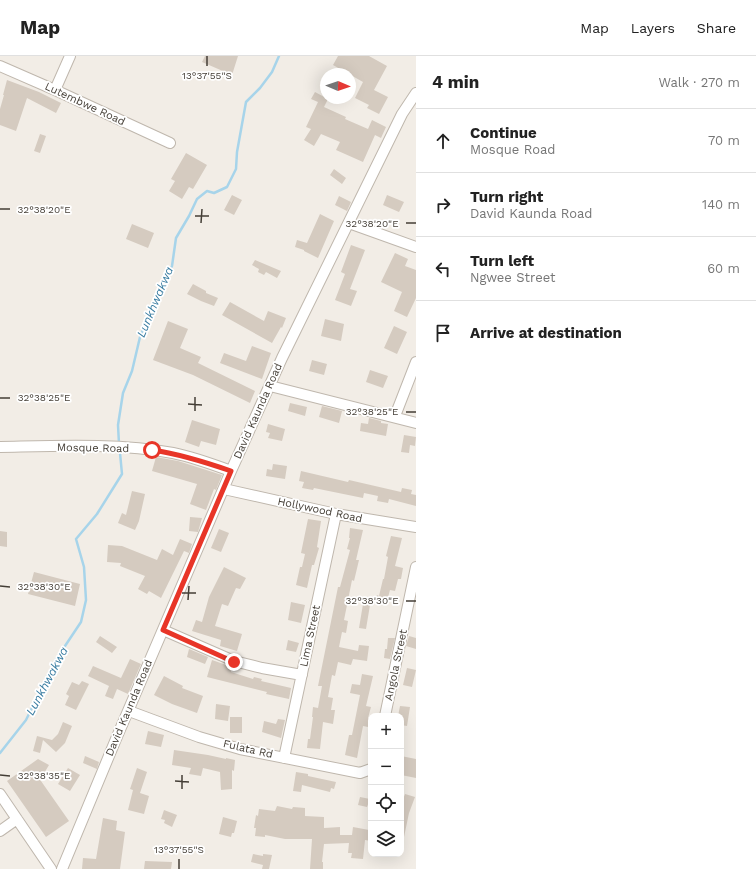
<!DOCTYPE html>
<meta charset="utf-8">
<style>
body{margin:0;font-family:"Work Sans",sans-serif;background:#f2f2f2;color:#222}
.controls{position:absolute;right:12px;bottom:12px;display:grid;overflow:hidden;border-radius:8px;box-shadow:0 4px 16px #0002}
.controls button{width:36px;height:36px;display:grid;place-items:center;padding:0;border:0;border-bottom:1px solid #e0e0e0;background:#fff;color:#222;font:20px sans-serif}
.compass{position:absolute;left:320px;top:12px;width:36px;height:36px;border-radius:50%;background:#fff;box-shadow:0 4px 16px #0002;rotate:92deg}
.stop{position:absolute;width:12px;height:12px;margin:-9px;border:3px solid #e83528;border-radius:50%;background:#fff}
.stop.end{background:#e83528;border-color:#fff;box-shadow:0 1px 4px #0008}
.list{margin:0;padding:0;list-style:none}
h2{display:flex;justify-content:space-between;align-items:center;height:52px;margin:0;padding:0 16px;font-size:17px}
h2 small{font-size:13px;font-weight:400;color:#767676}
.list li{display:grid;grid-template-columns:26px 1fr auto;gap:12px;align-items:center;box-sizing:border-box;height:64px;padding:0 16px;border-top:1px solid #e0e0e0}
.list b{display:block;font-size:15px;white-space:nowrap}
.list p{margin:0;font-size:13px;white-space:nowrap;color:#767676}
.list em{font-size:13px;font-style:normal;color:#767676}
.icon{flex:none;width:22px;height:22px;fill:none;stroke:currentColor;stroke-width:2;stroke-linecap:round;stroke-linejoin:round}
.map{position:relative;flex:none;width:416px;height:813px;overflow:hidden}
header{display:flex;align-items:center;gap:24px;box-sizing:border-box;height:56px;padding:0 20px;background:#fff;border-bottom:1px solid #e0e0e0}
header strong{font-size:19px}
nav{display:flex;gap:22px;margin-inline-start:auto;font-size:14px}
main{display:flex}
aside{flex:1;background:#fff}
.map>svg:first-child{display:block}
</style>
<header>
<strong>Map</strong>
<nav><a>Map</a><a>Layers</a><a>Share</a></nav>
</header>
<main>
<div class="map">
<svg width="416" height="813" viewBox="0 0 416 813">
<rect width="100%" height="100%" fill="#f2ede6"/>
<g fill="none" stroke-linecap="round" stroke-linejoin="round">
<path stroke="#a7d4ea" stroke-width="2.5" d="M119,388L118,369L123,337L132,315L140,281L163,226L172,210L176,182L189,160L197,143L207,135L214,137L227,131L236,113L237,96L246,46L260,32L272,16L279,0
M0,697L26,664L55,605L81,566L86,544L84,511L76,483L97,458L122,418L120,397"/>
</g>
<path fill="#d5cbc0" d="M205,0H238L232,19L202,6Z
M338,0H369L387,10L374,34L388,41L379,58L367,52L369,49L355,42L363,26L333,9Z
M7,24L39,36L61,47L56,57L27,42L16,75L0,69V53L4,39H3Z
M315,36L328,43L324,51L346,61L345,63L368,73L372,64L386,71L381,82L375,79L363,106L336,94L340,86L321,78L314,90L304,84L311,73L306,71L318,46L311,43Z
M40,78L46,80L40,97L34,95Z
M186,97L207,109L193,133L189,131L182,143L169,135L175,125L171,123Z
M334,113L346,122L342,128L330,119Z
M232,139L242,144L234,159L224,154Z
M387,139L404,146L399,156L383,149Z
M339,140L351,146L347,155L335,149Z
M320,158L334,165L318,202L304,195V194L295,191L297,184L307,187Z
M132,168L154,177L148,192L126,183Z
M351,189L365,194L350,233L357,235L351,250L335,244L345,218L341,216Z
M395,197L408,203L405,210L416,214V242L407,261L394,255L402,236L381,226Z
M255,204L281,215L277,222L266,216L264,219L258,216L259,213L252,209Z
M193,228L206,235V237L218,242L214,250L201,245L187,238Z
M230,246L264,265L268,255L286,262L282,272L281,271L272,287L222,259Z
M325,263L344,268L341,285L321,280Z
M168,265L188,273L180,292L201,301L198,307L255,335L250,347L193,319L153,304Z
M394,270L407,276L397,298L384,292Z
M252,290L271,297L262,323L220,307L224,297L246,305Z
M312,304L327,308L324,319L309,315Z
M370,314L388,320L383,332L366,326Z
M290,347L307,351L305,360L288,355Z
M322,350L342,355L339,367L319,361Z
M369,362L381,365V367L388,368L386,380L360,375L361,367L368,368Z
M192,364L220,373L216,389L201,385L199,391L185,386Z
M268,368L285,373L282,385L268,382L270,377L266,376Z
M404,379L416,381L415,390L410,389L409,397L401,396Z
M156,401L178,405L222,419L216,434L214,433L206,454L190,448L197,428L152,415Z
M273,408L287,410L285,423L266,420L267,413L272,414Z
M301,415L348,426L349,424L401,436L402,432L412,434L411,438L416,439V450L389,443L388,447L377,445L378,440L364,437L363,442L314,432L313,434L302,432L304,426L299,425Z
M132,435L145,438L139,465L135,474L118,467L122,457L126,459Z
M190,461L202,462L198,476L189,475Z
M308,463L321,465L317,491L319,492L314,509H312L307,532L296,529L300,511H302L305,498L301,497Z
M350,472L363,474L356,504H359L354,525L352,524L344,564L348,565L346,577L342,576L339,591L358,595L359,589L369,590L367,605L353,603L351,609L338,606L335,620L332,619L328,641L333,642L331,654H335L333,668L323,666L320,693L307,692L308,683H310L313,661H312L313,651L318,652L322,630H318L338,531H340L350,494L347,493L350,482H349Z
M219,473L229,477L221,496L211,492Z
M0,475L7,476V491L0,490Z
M391,480L402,482L395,510L403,512L401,523H398L395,535L390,534L386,549L375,546L377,539L379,540L383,523H384L388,501L386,500Z
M180,483L192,488L189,497L184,495L161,542L149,535L147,538L138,533L145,520L120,510L121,507L107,506L108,489L122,490L157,504L162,493L173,499Z
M224,511L246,522L240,533L236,532L228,550L222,548L215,570L242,578L237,595L220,590L221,584L192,575L196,564L202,566L209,541Z
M34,516L80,528L75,550L28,538Z
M291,546L305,549L301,567L288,564Z
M363,548L370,549L366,573L359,572Z
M100,580L117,591L112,597L96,586Z
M409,580L416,582V593L406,590Z
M388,582H395L390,603L384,602L385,593H387Z
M288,584L299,587L296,596L286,594Z
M189,593L208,601L205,608L187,601Z
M130,603L141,608L128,638L117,633L113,643L105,640L109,630L88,620L93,610L121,622Z
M212,604L232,611L231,616L253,623L254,621L262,623L261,625L291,632L289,643L266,638L267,636L207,621Z
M407,612L416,614L412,631L403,629Z
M362,618L373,620L366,650L371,651L368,662L370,663L368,671L363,670L357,702L345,699L349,679H352L360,639L350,637L352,628L360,629Z
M164,620L183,630L182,632L203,640L197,657L172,648L154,639Z
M82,625L89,628L76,654L65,649L69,640L66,638L72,626L79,629Z
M216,648L230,650L228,665L215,663Z
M400,650L410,651L407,670L401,669V660H398Z
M230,661H242V677H230Z
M278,663L285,664L281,682L262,676L264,665L276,668Z
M63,666L72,670L65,687L56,696L43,684L40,697L33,695L37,680L52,684L58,678Z
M148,675L164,679L161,691L145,688Z
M174,694L208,699L226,703V702L235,704L234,715L232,714V733L221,734L220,716L203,712L201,720L189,718L191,712L172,709Z
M85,700L99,706L97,713L83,707Z
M401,700L416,703V722L401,719Z
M38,703L49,709L43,719L34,715L69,765L46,781L7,725Z
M68,712L80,719L70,735L58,728Z
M137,712L147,716L140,737L149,740L144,758L128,754L133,734L130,733Z
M296,716L308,718V720L336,726L334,733L331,732L330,736L302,729L301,736L293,735Z
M405,738L415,741L409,757L404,781L401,780V749Z
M360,741L370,743L367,751L358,749Z
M277,750L292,753L293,751L305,752V760L324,761V772L340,771V779H352L353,771L369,774L368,775H371V785L365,784L363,803L351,802L352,797H348L349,787L324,788L322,806H323V813H310L312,783H285L265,779V781L255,780L256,772H254L256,759L258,760L259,753L275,755Z
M164,754L177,759L172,771L164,767L165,764L161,763Z
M223,761L237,765L234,777H232L231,781L219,778Z
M103,762L117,765L116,774L125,776L120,813H82L83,802L96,803Z
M253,798L263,800V798L272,799L269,813H262L263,809L251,806Z
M145,805L172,806L171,813H144Z"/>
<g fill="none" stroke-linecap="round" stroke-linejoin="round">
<defs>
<path id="minor" d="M0,10L55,34L170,87
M55,34L70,0
M349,167L416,191
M270,330L416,367
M395,360L416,306
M0,391C55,390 119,387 173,397C193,401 212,408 231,415
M224,433L336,458L416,471
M163,574L234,605L262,612L302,619
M129,655L199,681L240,693L360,717L371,713
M385,660L416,511
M284,702L336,458
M0,738L51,813
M0,775L17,763
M62,813L116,683L231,415L282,302L402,58L416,37"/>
</defs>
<use href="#minor" stroke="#bfb7ad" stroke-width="12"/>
<use href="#minor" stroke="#fff" stroke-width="10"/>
</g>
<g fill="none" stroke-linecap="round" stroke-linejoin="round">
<path stroke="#e83528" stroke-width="5" d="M152,394C180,398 205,406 231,415L163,574L234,606"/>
</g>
<path fill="none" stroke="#443e36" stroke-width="1.5" d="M207,10V0M0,153H10M195,160H209M201,167L202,153M406,167H416M0,342H10M188,348L202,349M195,355V341M406,356H416M0,530L10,531M182,537H196M188,544L189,530M406,545H416M0,719L10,720M175,725L189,726M182,733V719M179,813V803"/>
<g text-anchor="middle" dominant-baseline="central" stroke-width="3.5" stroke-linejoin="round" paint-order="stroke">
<g font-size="11" fill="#443e36" stroke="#fff">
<text transform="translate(85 48) rotate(25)">Lutembwe Road</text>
<text transform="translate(258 355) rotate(-66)">David Kaunda Road</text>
<text transform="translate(93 392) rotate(1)">Mosque Road</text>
<text transform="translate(320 454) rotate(12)">Hollywood Road</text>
<text transform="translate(310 580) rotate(-78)">Lima Street</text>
<text transform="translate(396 609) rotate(-78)">Angola Street</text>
<text transform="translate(129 652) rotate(-67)">David Kaunda Road</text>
<text transform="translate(248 693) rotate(13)">Fulata Rd</text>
</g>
<g font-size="12" font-style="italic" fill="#377ba0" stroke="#fff">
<text transform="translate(155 246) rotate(-67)">Lunkhwakwa</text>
<text transform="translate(47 625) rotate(-62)">Lunkhwakwa</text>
</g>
</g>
<g font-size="10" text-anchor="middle" fill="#443e36" stroke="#fff" stroke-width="3.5" stroke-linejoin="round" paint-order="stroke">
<text x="207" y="23">13°37'55"S</text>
<text x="44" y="157">32°38'20"E</text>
<text x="372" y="171">32°38'20"E</text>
<text x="44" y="345">32°38'25"E</text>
<text x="372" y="359">32°38'25"E</text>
<text x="44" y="534">32°38'30"E</text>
<text x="372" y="548">32°38'30"E</text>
<text x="44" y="723">32°38'35"E</text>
<text x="179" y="797">13°37'55"S</text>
</g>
</svg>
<div class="controls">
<button>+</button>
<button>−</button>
<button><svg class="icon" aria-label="locate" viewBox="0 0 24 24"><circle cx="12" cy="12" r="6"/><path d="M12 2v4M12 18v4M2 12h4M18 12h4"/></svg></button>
<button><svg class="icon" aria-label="layers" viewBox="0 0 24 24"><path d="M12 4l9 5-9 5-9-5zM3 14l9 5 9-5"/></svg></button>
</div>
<svg class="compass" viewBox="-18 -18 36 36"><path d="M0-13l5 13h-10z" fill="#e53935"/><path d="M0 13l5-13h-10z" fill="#767676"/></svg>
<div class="stop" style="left:152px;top:394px"></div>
<div class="stop end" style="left:234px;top:606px"></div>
</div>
<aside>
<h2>4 min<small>Walk · 270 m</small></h2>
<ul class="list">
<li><svg class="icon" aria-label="ahead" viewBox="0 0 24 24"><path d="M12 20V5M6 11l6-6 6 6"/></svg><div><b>Continue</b><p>Mosque Road</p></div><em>70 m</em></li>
<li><svg class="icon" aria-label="right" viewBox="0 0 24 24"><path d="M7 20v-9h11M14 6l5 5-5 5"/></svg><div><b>Turn right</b><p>David Kaunda Road</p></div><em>140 m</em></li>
<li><svg class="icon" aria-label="left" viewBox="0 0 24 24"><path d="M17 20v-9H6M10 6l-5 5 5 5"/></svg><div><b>Turn left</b><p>Ngwee Street</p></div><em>60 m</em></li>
<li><svg class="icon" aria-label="arrive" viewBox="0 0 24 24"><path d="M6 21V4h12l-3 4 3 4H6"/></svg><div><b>Arrive at destination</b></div></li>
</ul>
</aside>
</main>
